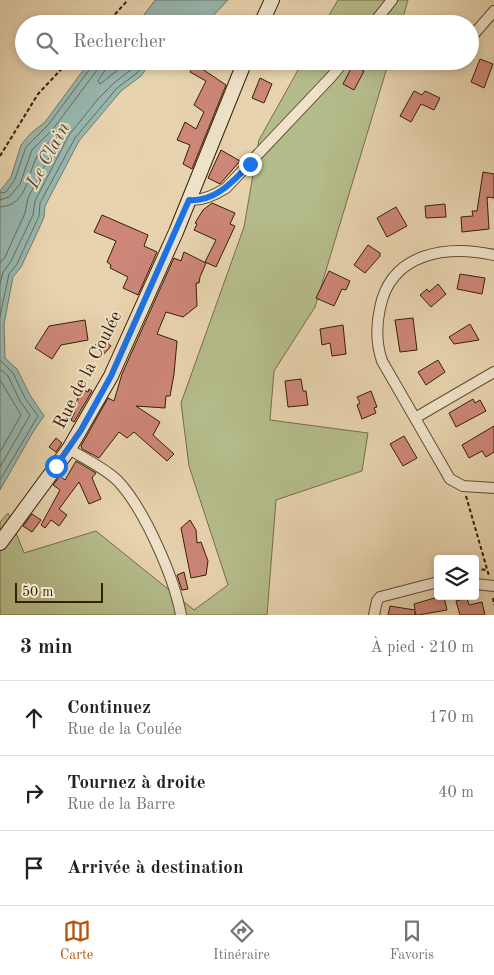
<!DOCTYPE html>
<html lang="fr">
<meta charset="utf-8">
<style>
body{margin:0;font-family:"Old Standard TT",serif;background:#f2f2f2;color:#222}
.controls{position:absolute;right:15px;bottom:15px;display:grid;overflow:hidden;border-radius:5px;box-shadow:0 2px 8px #0003}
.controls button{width:45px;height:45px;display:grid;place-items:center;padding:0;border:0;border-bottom:1px solid #e0e0e0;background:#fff;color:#222;font:25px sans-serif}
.scale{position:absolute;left:15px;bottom:12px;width:88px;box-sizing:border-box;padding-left:5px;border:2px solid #371f02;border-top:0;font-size:14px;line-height:18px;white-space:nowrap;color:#371f02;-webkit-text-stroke:4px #efe2ca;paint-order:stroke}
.stop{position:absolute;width:15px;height:15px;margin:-11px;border:4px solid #1a73e8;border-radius:50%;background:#fff}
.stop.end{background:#1a73e8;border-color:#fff;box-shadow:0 1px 5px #0008}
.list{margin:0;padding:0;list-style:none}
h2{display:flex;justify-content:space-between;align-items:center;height:65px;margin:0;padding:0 20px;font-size:21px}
h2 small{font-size:16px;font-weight:400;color:#767676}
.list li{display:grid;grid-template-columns:32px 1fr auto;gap:15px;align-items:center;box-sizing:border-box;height:75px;padding:0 20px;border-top:1px solid #e0e0e0}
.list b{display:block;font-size:19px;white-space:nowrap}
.list p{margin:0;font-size:16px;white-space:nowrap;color:#767676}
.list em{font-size:16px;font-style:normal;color:#767676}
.icon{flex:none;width:28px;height:28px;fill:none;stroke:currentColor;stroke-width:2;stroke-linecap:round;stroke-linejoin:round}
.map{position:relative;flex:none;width:494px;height:615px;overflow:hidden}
.search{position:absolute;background:#fff;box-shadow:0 2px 8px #0003;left:15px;right:15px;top:15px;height:55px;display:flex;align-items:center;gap:12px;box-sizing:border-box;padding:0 18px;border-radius:28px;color:#767676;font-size:19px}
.sheet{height:290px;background:#fff}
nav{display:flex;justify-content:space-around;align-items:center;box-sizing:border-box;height:70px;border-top:1px solid #e0e0e0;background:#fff;font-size:14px;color:#767676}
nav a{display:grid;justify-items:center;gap:2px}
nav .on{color:#b45309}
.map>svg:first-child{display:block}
</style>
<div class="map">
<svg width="494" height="615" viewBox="0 0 494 615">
<rect width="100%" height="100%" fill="#e7d3ae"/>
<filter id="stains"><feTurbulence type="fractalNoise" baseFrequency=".004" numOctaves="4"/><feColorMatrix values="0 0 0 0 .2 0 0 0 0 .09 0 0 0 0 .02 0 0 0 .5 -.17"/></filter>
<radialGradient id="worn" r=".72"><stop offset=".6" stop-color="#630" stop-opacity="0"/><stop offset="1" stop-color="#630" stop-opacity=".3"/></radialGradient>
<path fill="#b5bc8b" stroke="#766e46" d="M338,0H408L401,24H324Z
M303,61H389L315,307L274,371L270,420L368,433L362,471L276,500L267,615H0V522L8,513L24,553L96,531L194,610L228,585L189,466L181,403L244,227L259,140Z"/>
<path fill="#97b7af" stroke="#717a6a" d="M155,0H228L205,24H132L141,19Z
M90,61H157L146,69L141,76L121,91L79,141L45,206L44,217L37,233L21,267L13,277L4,324L5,358L17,369L30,395L44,416L33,432L0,490V191L11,177L21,145L30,134L45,122Z"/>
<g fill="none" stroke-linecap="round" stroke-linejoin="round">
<path stroke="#676b58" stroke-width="1" d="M107,61L105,70L98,81L100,84L129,61
M0,193L6,192L15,179L26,147L48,125L92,66L93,61
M0,200L9,197L20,184L32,150L53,129L97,70L100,61
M0,207C29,206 27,171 39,153C43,147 48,143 53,139H56L57,142L28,198L25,213L5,257L0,263
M0,284L3,272L11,261L33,215L35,201L69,135L98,99L114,83L133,68L138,61
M0,316L9,274L17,264L39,216L40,203L75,138L117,88L137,73L148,61
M0,360L13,373L25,398L38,416L0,480
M0,369L8,376L20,401L30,415L0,467
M0,380L21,415L0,452"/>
</g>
<path fill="#cd8678" stroke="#371f02" d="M480,59L493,64L484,88L471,82Z
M195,64L226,85L192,169L183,164L190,145L177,140L185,122L196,129L204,112L194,105L206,81L190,72Z
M353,65L364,71L354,90L343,84Z
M260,78L272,84L264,103L252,98Z
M414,91L422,95L425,91L440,98L434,110L421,104L411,122L400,116Z
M221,150L240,161L220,184L208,178Z
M483,172L494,174V198L487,197L489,229L462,232L461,217L473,216L472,211H477Z
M212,203L235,213L230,224L235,226L216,267L205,262L216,240L194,230L197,224L195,223L203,210Z
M445,204L446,217L426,218L425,206Z
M396,207L407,226L387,237L377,218Z
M102,215L148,235L144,246L157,252L138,295L123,288L128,277L110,268L111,265L107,262L116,241L94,232Z
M368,245L380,253V256L365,273L354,265Z
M184,252L206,263L200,277L199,283H196L197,306L183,317L166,312L157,334L177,341L174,374L170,396H166L165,408L136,406L160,422L153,435L174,454L167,461L134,432L127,438L119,432L99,458L82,449L81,446L108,398L114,401L122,374L174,258L181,261Z
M329,271L350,281L346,290L342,289L334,306L316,298Z
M460,274L485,278L482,294L457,289Z
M438,284L446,294L431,307L420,295L427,289L429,292Z
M413,318L417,350L400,352L395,320Z
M85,320L88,340L61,345L52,359L35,348L49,326Z
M470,324L479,340L454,344L449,337Z
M343,325L346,354L332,356L330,343L322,345L320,329Z
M101,338L111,346L103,355L94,347Z
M438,360L445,372L426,385L418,372Z
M301,379L303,391H306L308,405L288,407L285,381Z
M82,389L88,392L89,389L92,391L74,422L71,420L75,412L72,411Z
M371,391L377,407L374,408L376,413L362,419L357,405L360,403L357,397Z
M473,399L475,403L480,400L486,411L456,427L449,413Z
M494,426V452L486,457L482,451L469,458L462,445Z
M404,436L417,458L403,466L390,444Z
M56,438L62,443L56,452L49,447Z
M76,461L96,473L92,478L101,499L89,504L79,482L59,509L67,515L59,526L51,520L45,528L41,525L60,490L53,485L60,476L65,480Z
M32,514L41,520L32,532L23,526Z
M190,520L196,530L197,543L201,542L208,561L206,575L191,578L181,528Z
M184,572L188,589L182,590L177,575Z
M438,597V598L444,597L447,610L418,615H416L415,611V615H388L390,606L415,610L414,604Z
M467,598L469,605L482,602L485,615H460L456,601Z"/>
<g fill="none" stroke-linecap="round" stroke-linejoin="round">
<defs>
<path id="street" d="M373,24L392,0
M474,34L494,11
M189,200C202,201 215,195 226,188L331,77L344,61
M494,255C447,245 391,252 380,308C376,326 376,343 382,361L450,479L463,486L494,488
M415,418L494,372
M69,449C85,459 103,467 117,480C144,508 174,577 181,615
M475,584L494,586
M374,615L377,601L380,597L438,582"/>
<path id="secondary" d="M261,24L272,0
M0,543L69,449L111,376L176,232L245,61"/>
</defs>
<use href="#street" stroke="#634c2d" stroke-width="12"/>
<use href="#secondary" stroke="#371f02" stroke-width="16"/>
<path stroke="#371f02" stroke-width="2" stroke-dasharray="4 2.5" stroke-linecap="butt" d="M106,24L128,0
M0,156L38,94L69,61
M466,496L489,576
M475,569L488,570
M493,598L494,605"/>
<use href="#street" stroke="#efe2ca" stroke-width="10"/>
<use href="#secondary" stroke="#efe2ca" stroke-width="14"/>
</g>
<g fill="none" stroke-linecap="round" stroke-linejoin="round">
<path stroke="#1a73e8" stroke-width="6" d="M56,466L81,430L111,376L189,200C216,202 233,181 250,164"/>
</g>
<g text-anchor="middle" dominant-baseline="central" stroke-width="4" stroke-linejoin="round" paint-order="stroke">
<g font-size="18" fill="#371f02" stroke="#efe2ca">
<text transform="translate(88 370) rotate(-63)">Rue de la Coulée</text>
</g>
<g font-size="19" font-style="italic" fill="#544d36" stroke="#efe2ca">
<text transform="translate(49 156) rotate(-62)">Le Clain</text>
</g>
</g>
<rect width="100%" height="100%" filter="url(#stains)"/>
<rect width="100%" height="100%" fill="url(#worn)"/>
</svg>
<div class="controls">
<button><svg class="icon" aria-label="layers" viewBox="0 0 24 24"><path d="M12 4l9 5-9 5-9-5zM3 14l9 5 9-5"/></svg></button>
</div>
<div class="scale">50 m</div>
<div class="stop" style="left:56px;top:466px"></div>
<div class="stop end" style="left:250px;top:164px"></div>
<div class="search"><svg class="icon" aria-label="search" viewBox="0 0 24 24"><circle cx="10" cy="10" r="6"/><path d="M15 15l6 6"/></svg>Rechercher</div>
</div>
<section class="sheet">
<h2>3 min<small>À pied · 210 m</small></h2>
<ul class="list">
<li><svg class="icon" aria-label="ahead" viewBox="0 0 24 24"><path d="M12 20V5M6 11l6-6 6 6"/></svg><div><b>Continuez</b><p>Rue de la Coulée</p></div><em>170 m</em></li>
<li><svg class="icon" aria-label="right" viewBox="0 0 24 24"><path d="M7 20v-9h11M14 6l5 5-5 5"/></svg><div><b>Tournez à droite</b><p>Rue de la Barre</p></div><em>40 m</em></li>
<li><svg class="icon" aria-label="arrive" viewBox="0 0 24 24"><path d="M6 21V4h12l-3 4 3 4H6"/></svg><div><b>Arrivée à destination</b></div></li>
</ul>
</section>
<nav>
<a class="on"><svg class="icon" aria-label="map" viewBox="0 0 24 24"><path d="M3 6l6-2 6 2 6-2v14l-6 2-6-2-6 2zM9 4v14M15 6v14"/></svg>Carte</a>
<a><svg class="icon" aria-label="directions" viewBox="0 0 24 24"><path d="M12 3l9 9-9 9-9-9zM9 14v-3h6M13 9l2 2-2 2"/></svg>Itinéraire</a>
<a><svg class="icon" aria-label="saved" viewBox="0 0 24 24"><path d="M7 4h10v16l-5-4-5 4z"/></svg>Favoris</a>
</nav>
